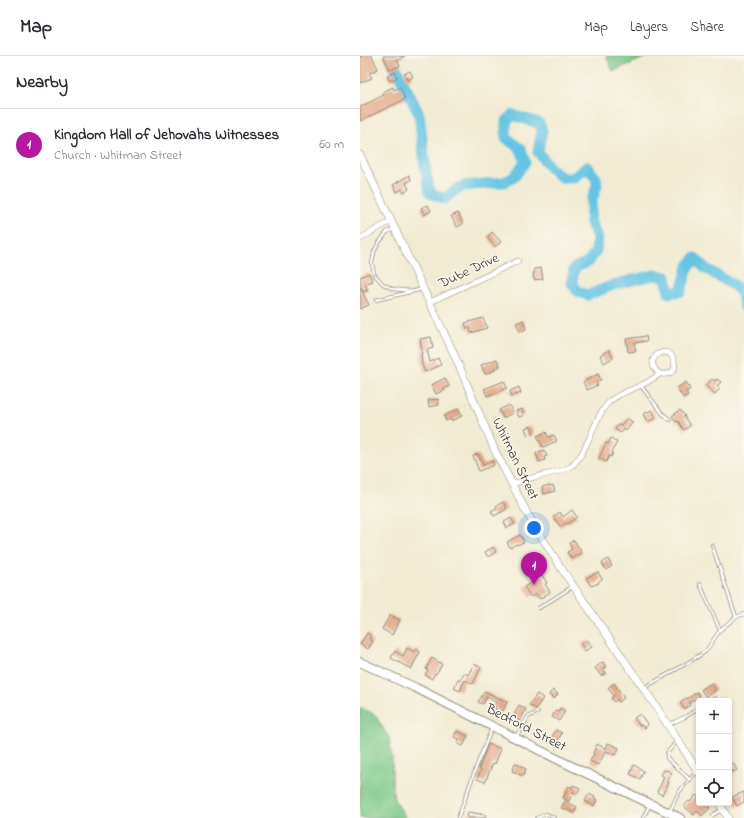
<!DOCTYPE html>
<meta charset="utf-8">
<style>
body{margin:0;font-family:"Indie Flower",sans-serif;background:#f2f2f3;color:#2b2b33}
.controls{position:absolute;right:12px;bottom:12px;display:grid;overflow:hidden;border-radius:4px;box-shadow:0 2px 6px #0003}
.controls button{width:36px;height:36px;display:grid;place-items:center;padding:0;border:0;border-bottom:1px solid #e1e1e2;background:#fff;color:#2b2b33;font:20px sans-serif}
.you{position:absolute;left:174px;top:472px;width:14px;height:14px;margin:-10px;border:3px solid #fff;border-radius:50%;background:#1a73e8;box-shadow:0 0 0 6px #1a73e833}
.badge{display:grid;place-items:center;width:26px;height:26px;border-radius:50%;background:#b5179e;color:#fff;font-size:13px;font-weight:700}
.pin{position:absolute;translate:-50% -33px;filter:drop-shadow(0 1px 2px #0008)}
.pin::after{content:'';position:absolute;top:21px;width:14px;height:12px;background:inherit;clip-path:polygon(0 0,100% 0,50% 100%)}
.list{margin:0;padding:0;list-style:none}
h2{display:flex;justify-content:space-between;align-items:center;height:52px;margin:0;padding:0 16px;font-size:17px}
h2 small{font-size:13px;font-weight:400;color:#7c7c81}
.list li{display:grid;grid-template-columns:26px 1fr auto;gap:12px;align-items:center;box-sizing:border-box;height:72px;padding:0 16px;border-top:1px solid #e1e1e2}
.list b{display:block;font-size:15px;white-space:nowrap}
.list p{margin:0;font-size:13px;white-space:nowrap;color:#7c7c81}
.list em{font-size:13px;font-style:normal;color:#7c7c81}
.icon{flex:none;width:22px;height:22px;fill:none;stroke:currentColor;stroke-width:2;stroke-linecap:round;stroke-linejoin:round}
.map{position:relative;flex:none;width:384px;height:762px;overflow:hidden}
header{display:flex;align-items:center;gap:24px;box-sizing:border-box;height:56px;padding:0 20px;background:#fff;border-bottom:1px solid #e1e1e2}
header strong{font-size:19px}
nav{display:flex;gap:22px;margin-inline-start:auto;font-size:14px}
main{display:flex}
aside{flex:1;background:#fff}
.map>svg:first-child{display:block}
</style>
<header>
<strong>Map</strong>
<nav><a>Map</a><a>Layers</a><a>Share</a></nav>
</header>
<main>
<aside>
<h2>Nearby<small></small></h2>
<ul class="list">
<li><span class="badge">1</span><div><b>Kingdom Hall of Jehovahs Witnesses</b><p>Church · Whitman Street</p></div><em>60 m</em></li>
</ul>
</aside>
<div class="map">
<svg width="384" height="762" viewBox="0 0 384 762">
<rect width="100%" height="100%" fill="#fbf7ec"/>
<filter id="ink" filterUnits="userSpaceOnUse"><feTurbulence type="fractalNoise" baseFrequency=".025" numOctaves="2"/><feDisplacementMap in="SourceGraphic" scale="8" xChannelSelector="R" yChannelSelector="G"/><feConvolveMatrix kernelMatrix="1 2 1 2 8 2 1 2 1" color-interpolation-filters="sRGB"/></filter>
<filter id="wash" filterUnits="userSpaceOnUse"><feTurbulence type="fractalNoise" baseFrequency=".012" numOctaves="4" result="noise"/><feDisplacementMap in="SourceGraphic" scale="16" xChannelSelector="R" yChannelSelector="G"/><feGaussianBlur stdDeviation="0.9" result="paint"/><feColorMatrix in="noise" values="0 0 0 0 0 0 0 0 0 0 0 0 0 0 0 0 0 1.4 0 .05"/><feComposite in="paint" operator="in"/></filter>
<g filter="url(#wash)">
<rect width="100%" height="100%" fill="#f2ebd3"/>
<path fill="#7ac887" stroke="#527a59" d="M246,0H289L253,15Z
M0,651L15,659L29,682L32,701V730L34,743L46,762H0Z"/>
<g fill="none" stroke-linecap="round" stroke-linejoin="round">
<path stroke="#65c4e3" stroke-width="11" d="M36,12L59,58L66,117L70,137L85,143L95,134L104,130L144,126L154,121L165,106L161,93L146,82V66L152,59L179,67L182,74L178,96L190,112L202,122H213L227,111L236,122L237,130L232,143L230,165L237,181L236,195L228,206L214,212L212,227L218,236L228,239L256,228L294,219L306,221L309,237L321,235L328,211L335,202L345,212L375,230L382,238L384,250"/>
</g>
<g id="blocks">
<path fill="#e4aa8b" d="M0,0H12L18,13L9,17L12,22L0,27Z
M23,0H45L37,4L40,10L30,14Z
M50,15L53,21L47,24L44,18Z
M35,16L37,22L30,25L27,20Z
M33,31L34,34L40,31L45,43L0,65V51L24,39L23,36Z
M49,119L51,124L46,127L49,133L44,136L42,133L37,136L33,129Z
M68,149L71,155L64,159L61,152Z
M98,157L103,168L97,171L91,160Z
M132,176L141,186L135,191L127,181Z
M181,212L183,223L174,224L173,218H174V213Z
M9,217L13,225L5,228L8,234L4,236L0,228V221Z
M0,231L9,249L0,253Z
M123,262L127,272L111,277L110,272L107,273L105,267Z
M163,264L166,273L160,276L156,267Z
M286,280L287,285L274,287L276,295L268,296L266,283Z
M71,281L73,292L67,294L70,306L78,302L81,309L65,316L62,309L61,299L62,298L61,295L62,294L60,283Z
M249,294L253,302L244,307L240,299Z
M137,303L140,310L134,313L135,314L125,318L121,309Z
M238,318L241,324L236,326L238,329L227,334L223,326Z
M85,322L89,330L84,333L85,334L76,338L71,329Z
M352,323L355,325L357,323L361,326L357,330L360,333L355,338L346,330Z
M144,325L147,332L127,340L124,333Z
M326,326L330,333L326,336L328,339L323,342L317,332Z
M159,331L161,337L152,340L150,335Z
M78,343L79,349L69,351L68,344Z
M149,349L153,357L143,362L139,354Z
M98,353L102,360L91,365L90,363L86,365L84,360Z
M162,353L164,359L159,361L156,355Z
M292,354L296,362L287,366L283,358Z
M320,354L325,360H324L330,370L324,374L318,365L316,366L312,360Z
M267,362L273,366L266,375L264,373L261,377L255,373L259,368L261,369Z
M171,370L174,378L168,380L165,372Z
M186,376L188,381L194,379L197,385L183,391L177,380Z
M251,382L257,386L252,396L253,397L251,401L249,400L246,406L239,402L246,387L248,388Z
M184,394L187,400L184,401L185,404L179,406L176,397Z
M118,398L123,409L132,405L134,409L119,415L113,400Z
M190,429V430L193,429L195,435L184,438L182,431Z
M143,446L147,453L134,460L131,455L137,452L136,450Z
M212,454L217,461L207,468L206,467L201,471L193,461L200,456L203,461Z
M151,462L155,468L147,472L144,466Z
M160,479L164,486L157,489L156,488L150,492L147,486Z
M214,484L222,497L212,503L207,496L212,493L209,487Z
M133,491L136,496L128,501L125,496Z
M248,503L252,510L246,514L242,507Z
M238,516L242,523L238,526L239,527L231,530L226,522Z
M182,519L187,527L185,528L190,536L180,543L176,538L171,541L164,531Z
M30,559L40,564L32,579L22,573Z
M7,577L11,580L9,583L13,585L8,593L0,588Z
M228,584L232,591L225,595L221,588Z
M47,592L54,596L56,593L60,596L51,613L31,602L35,595L43,600Z
M72,602L82,608L76,618L75,617L72,623L65,619L68,614L66,613Z
M243,606L246,611L243,613L246,617L241,620L235,612Z
M114,608L121,611L113,628L105,624L100,635L94,632L98,623L100,624L104,617L108,619Z
M254,627L264,642L259,646L257,643L254,646L251,642L254,640L248,632Z
M351,627L356,634L346,641L341,634Z
M193,634L198,638L194,643L189,638Z
M125,635L139,643V642L147,646L143,655L141,654L140,655L135,653L136,651L134,650L136,646L127,641L123,648L118,646Z
M337,636L340,640L329,647L330,649L324,653L320,646L326,642L327,643Z
M177,638L183,642L176,653L169,649Z
M159,649L166,653L160,665L153,661Z
M200,652L205,655L199,665L192,661L196,654L198,656Z
M280,658L288,669L285,672L282,669L280,670L274,662Z
M196,674L202,677L195,689L189,686Z
M97,675L108,680L103,690L97,687L99,683L94,681Z
M248,687L259,692L255,699L246,695L238,709L230,705L234,698L233,697L237,688L246,693Z
M128,688L141,693L135,708L133,707L125,726L117,723L121,714L119,713Z
M155,707L166,713L163,720L152,715Z
M373,707L377,714L371,717L369,714V710Z
M274,709L284,715L280,723L270,718Z
M304,714L306,715L307,714L312,717L307,725L309,726L302,739L297,736L303,724L302,723L304,721L301,719Z
M213,729L220,732L217,738L213,736L209,745L203,742L209,730L212,732Z
M384,736V746L377,750L372,741Z
M229,738L235,741L234,742L237,744L234,750L225,745Z
M336,739L339,742V747H352L348,751L350,752L342,760L337,755L334,759L324,750L329,745L330,746Z
M205,745L217,751L214,757L201,752Z
M108,756L126,759L125,762H107Z"/>
</g>
</g>
<g filter="url(#ink)">
<use href="#blocks" fill-opacity="0" stroke="#8e8b7f" stroke-width="1"/>
<g fill="none" stroke-linecap="round" stroke-linejoin="round">
<defs>
<path id="lane" d="M34,173L27,176L18,188L14,196L12,207L14,218L23,228L33,233L51,235
M16,244L63,233
M281,330L302,357L310,364
M340,528L360,574
M179,552L212,531
M376,561L384,558
M284,632L334,603L346,595L360,574L376,561L352,489
M350,645L355,642
M308,669L325,661L339,652
M156,681L168,661L178,656
M316,686L307,697V702L330,724
M310,755L319,736L336,716
M353,759L363,753
M98,762L117,709L132,672
M177,762L186,758L194,762
M283,762L290,748"/>
<path id="street" d="M0,183L31,165
M70,246L158,205
M152,428C160,426 167,423 175,421C186,418 201,416 210,411C228,399 233,362 249,346C257,338 271,334 282,329C288,326 294,322 300,318C298,316 296,315 295,313C288,303 299,294 309,297C315,302 319,316 307,318C306,319 301,318 300,318"/>
<path id="secondary" d="M0,99L94,298L136,397L168,459L201,512L295,649L339,717
M359,747L368,762"/>
<path id="primary" d="M0,606L56,632L205,707L320,762"/>
</defs>
<use href="#lane" stroke="#8e8b7f" stroke-width="4"/>
<use href="#street" stroke="#8e8b7f" stroke-width="6"/>
<use href="#secondary" stroke="#8e8b7f" stroke-width="8"/>
<use href="#primary" stroke="#8e8b7f" stroke-width="10"/>
<use href="#lane" stroke="#fff" stroke-width="2.5"/>
<use href="#street" stroke="#fff" stroke-width="5"/>
<use href="#secondary" stroke="#fff" stroke-width="7"/>
<use href="#primary" stroke="#fff" stroke-width="8"/>
</g>
</g>
<g text-anchor="middle" dominant-baseline="central" stroke-width="3" stroke-linejoin="round" paint-order="stroke">
<g font-size="14" fill="#2b2b2b" stroke="#fbf7ec">
<text transform="translate(109 215) rotate(-25)">Dube Drive</text>
<text transform="translate(155 403) rotate(64)">Whitman Street</text>
<text transform="translate(166 672) rotate(27)">Bedford Street</text>
</g>
</g>
</svg>
<div class="controls">
<button>+</button>
<button>−</button>
<button><svg class="icon" aria-label="locate" viewBox="0 0 24 24"><circle cx="12" cy="12" r="6"/><path d="M12 2v4M12 18v4M2 12h4M18 12h4"/></svg></button>
</div>
<div class="you"></div>
<div class="pin badge" style="left:174px;top:529px">1</div>
</div>
</main>
